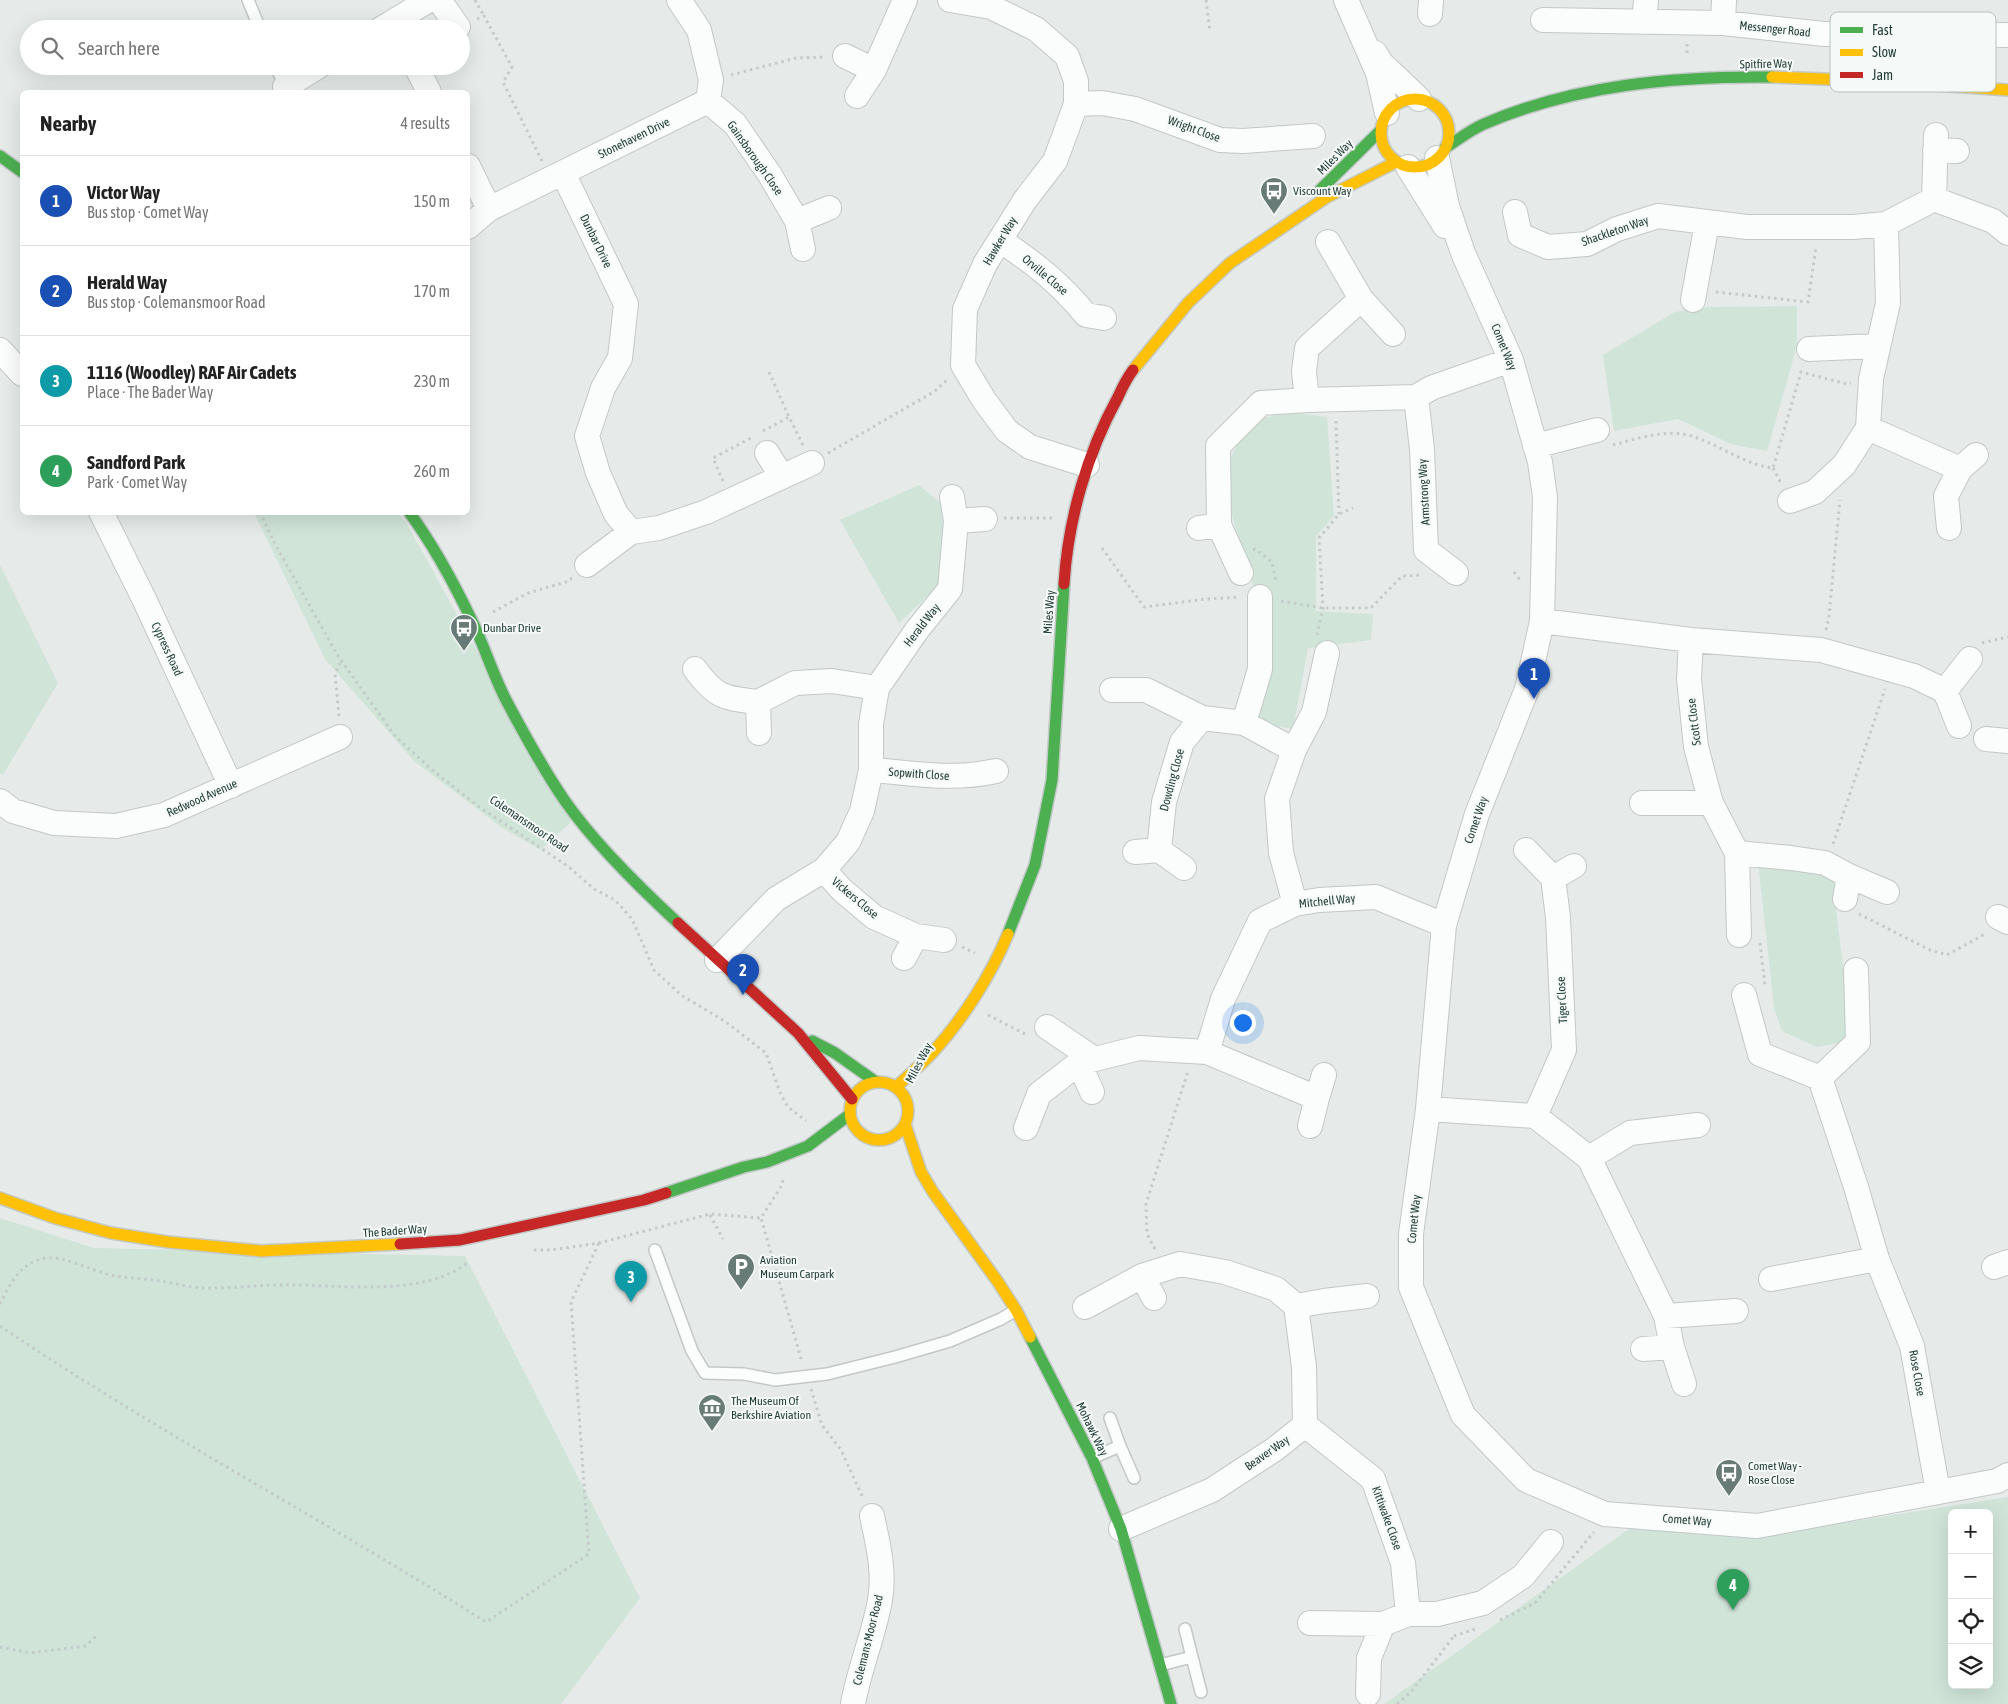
<!DOCTYPE html>
<meta charset="utf-8">
<style>
body{margin:0;font-family:"Asap Condensed",sans-serif;background:#f6f6f6;color:#222}
.controls{position:absolute;right:15px;bottom:15px;display:grid;overflow:hidden;border-radius:8px;box-shadow:0 5px 20px #0002}
.controls button{width:45px;height:45px;display:grid;place-items:center;padding:0;border:0;border-bottom:1px solid #e0e0e0;background:#fff;color:#222;font:25px sans-serif}
.you{position:absolute;left:1242px;top:1022px;width:18px;height:18px;margin:-12px;border:4px solid #fff;border-radius:50%;background:#1a73e8;box-shadow:0 0 0 8px #1a73e833}
.badge{display:grid;place-items:center;width:32px;height:32px;border-radius:50%;background:#2563eb;color:#fff;font-size:16px;font-weight:700}
.pin{position:absolute;translate:-50% -41px;filter:drop-shadow(0 1px 2px #0008)}
.pin::after{content:'';position:absolute;top:26px;width:18px;height:15px;background:inherit;clip-path:polygon(0 0,100% 0,50% 100%)}
.list{margin:0;padding:0;list-style:none}
h2{display:flex;justify-content:space-between;align-items:center;height:65px;margin:0;padding:0 20px;font-size:21px}
h2 small{font-size:16px;font-weight:400;color:#767676}
.list li{display:grid;grid-template-columns:32px 1fr auto;gap:15px;align-items:center;box-sizing:border-box;height:90px;padding:0 20px;border-top:1px solid #e0e0e0}
.list b{display:block;font-size:19px;white-space:nowrap}
.list p{margin:0;font-size:16px;white-space:nowrap;color:#767676}
.list em{font-size:16px;font-style:normal;color:#767676}
.icon{flex:none;width:28px;height:28px;fill:none;stroke:currentColor;stroke-width:2;stroke-linecap:round;stroke-linejoin:round}
.map{position:relative;flex:none;width:2008px;height:1704px;overflow:hidden}
.search{position:absolute;background:#fff;box-shadow:0 5px 20px #0002;left:20px;top:20px;width:450px;height:55px;display:flex;align-items:center;gap:12px;box-sizing:border-box;padding:0 18px;border-radius:28px;color:#767676;font-size:19px}
.panel{position:absolute;background:#fff;box-shadow:0 5px 20px #0002;left:20px;top:90px;width:450px;height:425px;border-radius:8px}
.map>svg:first-child{display:block}
</style>
<div class="map">
<svg width="2008" height="1704" viewBox="0 0 2008 1704">
<rect width="100%" height="100%" fill="#e6ebe9"/>
<path fill="#d0e4d8" fill-rule="evenodd" d="M1797,306V346L1767,451L1731,444L1678,419L1614,431L1603,355L1675,312L1708,307Z
M1288,412L1327,417L1334,516L1316,536V611L1373,614L1371,640L1308,648L1293,729L1252,721L1266,606L1252,583L1229,505L1228,464L1242,434L1264,418Z
M919,485L946,508V578L899,623L840,520Z
M254,513H398L406,522L571,822L541,850L501,827L414,761L325,659Z
M0,565L58,683L3,775L0,773Z
M1758,862L1822,867L1844,880L1836,909L1852,1040L1817,1047L1782,1031L1774,1008Z
M0,1218L94,1248L465,1256L640,1598L561,1704H0Z
M2008,1497V1704H1384L1636,1524L1766,1535ZM1952,1513H1989V1685H1952Z"/>
<g fill="none" stroke-linecap="round" stroke-linejoin="round">
<defs>
<path id="lane" d="M248,0L260,29
M276,66L286,90
M655,1250L692,1351L705,1373L744,1374L775,1380L827,1374L895,1357L950,1341L1001,1319L1016,1310
M1120,1446L1134,1478
M1092,1458L1120,1446L1110,1418
M1192,1657L1201,1692
M1160,1665L1192,1657L1185,1629"/>
<path id="street" d="M439,0L458,27
M950,0L991,7L1036,29L1067,56L1076,81V104L1055,161L1025,200L985,264L965,309L963,365L984,400L1007,431L1030,447L1087,465
M1346,0L1378,73L1387,113
M1430,14L1431,0
M1543,20L1723,23L1824,34H1857
M1644,22L1646,0
M1723,23L1724,0
M381,29L429,0
M1890,36L2008,35
M1375,53L1381,63L1419,99
M845,56L874,70
M416,66L429,92
M285,87L319,66
M857,96L874,70L905,0
M708,101L735,124L770,175L797,221L803,249
M1076,104L1102,103L1135,109L1220,140L1243,141L1313,136
M1935,150L1957,151
M1437,158L1447,206L1463,253L1511,360L1540,462L1545,497L1542,621L1527,689L1477,814L1444,925L1428,1109L1411,1234V1287L1463,1415L1526,1480L1605,1514L1757,1526L1997,1481L2008,1475
M468,166L489,209
M1408,167L1445,226
M563,173L626,304L620,358L603,388L587,436L598,473L616,514L631,532L659,528L706,512L812,463
M1934,199L1936,135
M1515,212L1520,235L1548,247L1587,244L1617,229L1658,216L1747,227H1853L1886,224L1934,199L1993,221L2008,233
M797,221L829,208
M468,227L489,209L708,101L711,80L699,30L679,0
M1000,240C1035,264 1059,282 1086,315L1104,318
M1328,242L1361,299
M1693,300L1707,223
M1809,349L1877,346
M0,350L22,374
M1416,397L1422,449L1426,550L1456,573
M1307,400L1304,371L1307,348L1361,299L1393,334
M1868,428L1960,469L1946,496L1949,528
M1535,446L1597,430
M767,453L782,477
M1960,469L1976,455
M952,497L956,521
M1790,501L1815,492L1844,465L1868,428L1871,379L1888,303L1886,224
M101,512L144,599L231,786
M1199,528L1219,525
M587,565L631,532
M1241,573L1219,525L1218,446L1261,403L1307,400L1416,397L1431,388L1511,360
M1542,621L1691,640L1821,650L1914,676L1945,691L1970,659
M1691,640L1689,679L1696,747L1711,803L1737,853L1739,935
M695,669C716,698 724,698 758,702
M1112,690H1146L1202,718
M1945,691L1959,726
M1244,723L1260,669V597
M759,733L758,702L795,683L832,681L877,688
M1986,739L2008,741
M871,770C916,773 950,781 996,771
M0,801L13,811L54,823L116,826L164,815L340,737
M1642,803H1711
M1526,850L1553,878
M1135,852L1159,850
M1737,853L1791,858L1825,863L1849,876L1887,892
M1184,868L1159,850L1164,802L1182,742L1202,718L1244,723L1294,750
M824,870L842,890L874,917L916,936L944,940
M1845,899L1849,876
M1295,904L1281,853L1277,799L1294,750L1314,712L1327,653
M1998,917L2008,922
M904,958L916,936
M717,960L776,899L824,870L848,842L862,811L871,770V724L877,688L917,630L950,589L956,521L985,519
M1856,970L1858,1042L1820,1078L1856,1187L1877,1259L1912,1346L1938,1492
M1744,995L1760,1054L1820,1078
M1047,1027L1094,1059
M1207,1052L1317,1098L1310,1126
M1079,1063L1092,1092
M1317,1098L1324,1075
M1428,1109L1535,1116L1589,1158L1666,1316L1672,1347L1684,1384
M1535,1116L1564,1050L1558,917L1553,878L1574,866
M1026,1128L1039,1094L1079,1063L1139,1048L1207,1052L1223,999L1260,921L1295,904L1319,900L1376,897L1444,925
M1589,1158L1630,1133L1698,1125
M1994,1267L2008,1262
M1142,1276L1154,1298
M1771,1279L1877,1259
M1296,1306L1324,1301L1367,1296
M1085,1307L1142,1276L1180,1264L1225,1272L1276,1289L1296,1306L1304,1367L1305,1425L1275,1449L1212,1490L1121,1529
M1666,1316L1736,1311
M1643,1349L1672,1347
M1305,1425L1373,1479L1403,1563L1408,1614L1383,1624L1369,1658L1368,1694
M1408,1614H1437L1483,1603L1523,1576L1551,1542
M1310,1623L1383,1624
M853,1704C859,1669 874,1635 880,1600C885,1572 878,1544 872,1516"/>
<path id="fast" d="M1445,148C1458,140 1470,130 1484,124C1574,85 1675,76 1772,77
M0,156L22,172
M1320,190L1381,130
M409,512C434,546 455,585 473,623C485,648 493,675 506,700C524,734 543,769 565,801C595,844 639,887 678,923
M1008,934L1035,865L1052,780L1064,584
M812,1041L835,1053L876,1082
M666,1193L744,1167L767,1162L808,1146L849,1115
M1030,1337L1092,1458L1121,1529L1171,1704"/>
<path id="slow" d="M1772,77L1877,81L2008,90
M1381 133a34 34 0 1 1 68 0a34 34 0 1 1-68 0Z
M1133,370L1188,303L1230,263L1327,197L1396,162
M850 1111a29 29 0 1 1 58 0a29 29 0 1 1-58 0Z
M896,1087C908,1076 921,1065 933,1052C963,1019 991,975 1008,934
M905,1124L921,1172L933,1192L998,1282L1016,1310L1030,1337
M0,1198L55,1218L111,1233L168,1242L261,1251L400,1244"/>
<path id="jam" d="M1064,584C1068,520 1087,453 1118,397C1122,388 1127,378 1133,370
M678,923L798,1033L852,1099
M400,1244L460,1240L644,1200L666,1193"/>
</defs>
<use href="#lane" stroke="#c3c8c6" stroke-width="14"/>
<use href="#street" stroke="#c3c8c6" stroke-width="26"/>
<use href="#fast" stroke="#c2c9c7" stroke-width="14"/>
<use href="#slow" stroke="#c2c9c7" stroke-width="14"/>
<use href="#jam" stroke="#c2c9c7" stroke-width="14"/>
<path stroke="#c2cbc9" stroke-width="3" stroke-dasharray="2.5 4" stroke-linecap="butt" d="M475,0L484,16
M1206,0L1210,32
M477,19L484,16L512,67L503,82L542,161
M1687,44V57
M731,75L796,58L825,57
M1716,292L1808,302L1816,247
M769,372L789,417
M1336,421L1339,514
M763,431L789,417L803,445
M1613,445C1640,438 1670,427 1697,438C1723,447 1746,465 1773,468L1801,372L1847,384L1851,383
M828,453L935,391L948,379
M1773,468L1781,483
M723,481L713,458L751,438
M260,512L275,544L338,656L395,736L431,769L478,806L569,867L594,889L615,900L632,919L654,970L681,995L726,1022L766,1053L781,1095L788,1107L806,1121
M1004,518H1053
M1102,548L1144,607L1206,599L1240,597
M1253,550L1255,549L1272,562L1276,582
M1514,572L1521,581
M1281,601L1323,608H1371L1402,576L1423,575
M493,612L528,593L566,582L572,578
M1826,630L1829,616L1840,500
M1317,635L1323,608L1319,538L1339,514L1353,508
M1982,643L2008,637
M339,716L335,674L341,661
M1833,844L1885,689
M1859,914L1930,950L1947,955L1985,934
M1760,943L1765,986
M962,947L975,953
M988,1015L1027,1035
M783,1180L782,1185L761,1218L802,1362
M710,1215L723,1239
M1155,1249L1147,1234L1146,1204L1188,1071
M534,1250H551L599,1243L710,1214L761,1218
M0,1304C10,1284 20,1262 46,1258C67,1256 93,1272 115,1276C130,1278 146,1279 161,1281C174,1283 188,1287 202,1288C232,1289 263,1284 293,1285C345,1285 423,1297 467,1263
M0,1326C157,1432 326,1521 486,1622L589,1554L571,1302L599,1243
M811,1389L822,1425L841,1450L863,1498
M1500,1620L1535,1603L1594,1532
M1454,1636L1475,1629
M0,1647L30,1653L85,1646L98,1635
M1397,1704L1411,1692L1454,1636"/>
<use href="#lane" stroke="#fbfcfc" stroke-width="11"/>
<use href="#street" stroke="#fbfcfc" stroke-width="24"/>
<use href="#fast" stroke="#4caf50" stroke-width="11"/>
<use href="#slow" stroke="#ffc107" stroke-width="11"/>
<use href="#jam" stroke="#c62828" stroke-width="11"/>
</g>
<defs>
<symbol id="bus-pin" viewBox="-11 -11 22 30"><path d="M0 17L-7.5 6A9.5 9.5 0 1 1 7.5 6Z" fill="#687b77" stroke="#f5faf8"/><path d="M-5-6H5V4H4V6H2V4H-2V6H-4V4H-5ZM-3.5-4V0h7V-4ZM-3.5 1.2v1.5H-2V1.2ZM2 1.2v1.5H3.5V1.2Z" fill="#fff"/></symbol>
<symbol id="parking-pin" viewBox="-11 -11 22 30"><path d="M0 17L-7.5 6A9.5 9.5 0 1 1 7.5 6Z" fill="#687b77" stroke="#f5faf8"/><path d="M-3.5-5.5H1a3.5 3.5 0 0 1 0 7H-1V5.5H-3.5ZM-1-3.4V-.6H.8a1.4 1.4 0 0 0 0-2.8Z" fill="#fff"/></symbol>
<symbol id="museum-pin" viewBox="-11 -11 22 30"><path d="M0 17L-7.5 6A9.5 9.5 0 1 1 7.5 6Z" fill="#687b77" stroke="#f5faf8"/><path d="M0-6L6-3V-2H-6V-3ZM-5-1h2V3h-2ZM-1-1h2V3h-2ZM3-1h2V3H3ZM-6 4H6V6H-6Z" fill="#fff"/></symbol>
</defs>
<g fill-rule="evenodd">
<use href="#bus-pin" x="1258" y="175" width="32" height="43"/>
<use href="#bus-pin" x="448" y="612" width="32" height="43"/>
<use href="#parking-pin" x="725" y="1251" width="32" height="43"/>
<use href="#museum-pin" x="696" y="1392" width="32" height="43"/>
<use href="#bus-pin" x="1713" y="1457" width="32" height="43"/>
</g>
<g text-anchor="middle" dominant-baseline="central" stroke-width="4" stroke-linejoin="round" paint-order="stroke">
<g font-size="12" fill="#243f3a" stroke="#f5faf8">
<text transform="translate(1775 29) rotate(6)">Messenger Road</text>
<text transform="translate(1766 64) rotate(-1)">Spitfire Way</text>
<text transform="translate(1194 129) rotate(20)">Wright Close</text>
<text transform="translate(634 138) rotate(-26)">Stonehaven Drive</text>
<text transform="translate(1335 157) rotate(-45)">Miles Way</text>
<text transform="translate(755 158) rotate(55)">Gainsborough Close</text>
<text transform="translate(1615 231) rotate(-19)">Shackleton Way</text>
<text transform="translate(596 241) rotate(64)">Dunbar Drive</text>
<text transform="translate(1000 241) rotate(-59)">Hawker Way</text>
<text transform="translate(1045 275) rotate(40)">Orville Close</text>
<text transform="translate(1504 347) rotate(68)">Comet Way</text>
<text transform="translate(1424 492) rotate(-93)">Armstrong Way</text>
<text transform="translate(1049 612) rotate(-86)">Miles Way</text>
<text transform="translate(922 625) rotate(-52)">Herald Way</text>
<text transform="translate(167 649) rotate(65)">Cypress Road</text>
<text transform="translate(1694 722) rotate(-97)">Scott Close</text>
<text transform="translate(919 774) rotate(4)">Sopwith Close</text>
<text transform="translate(1172 780) rotate(-75)">Dowding Close</text>
<text transform="translate(202 798) rotate(-24)">Redwood Avenue</text>
<text transform="translate(1476 820) rotate(-71)">Comet Way</text>
<text transform="translate(529 824) rotate(34)">Colemansmoor Road</text>
<text transform="translate(855 898) rotate(40)">Vickers Close</text>
<text transform="translate(1327 901) rotate(-6)">Mitchell Way</text>
<text transform="translate(1562 1000) rotate(-93)">Tiger Close</text>
<text transform="translate(919 1063) rotate(-62)">Miles Way</text>
<text transform="translate(1414 1219) rotate(-84)">Comet Way</text>
<text transform="translate(395 1231) rotate(-4)">The Bader Way</text>
<text transform="translate(1917 1373) rotate(80)">Rose Close</text>
<text transform="translate(1092 1429) rotate(64)">Mohawk Way</text>
<text transform="translate(1267 1453) rotate(-35)">Beaver Way</text>
<text transform="translate(1387 1518) rotate(70)">Kittiwake Close</text>
<text transform="translate(1687 1520) rotate(4)">Comet Way</text>
<text transform="translate(868 1640) rotate(-76)">Colemans Moor Road</text>
</g>
<g font-size="12" fill="#243f3a" stroke="#f5faf8" text-anchor="start">
<text x="1293" y="191">Viscount Way</text>
<text x="483" y="628">Dunbar Drive</text>
<text x="760" y="1260">Aviation<tspan x="760" dy="14">Museum Carpark</tspan></text>
<text x="731" y="1401">The Museum Of<tspan x="731" dy="14">Berkshire Aviation</tspan></text>
<text x="1748" y="1466">Comet Way -<tspan x="1748" dy="14">Rose Close</tspan></text>
</g>
</g>
<rect x="1830" y="12" width="166" height="80" rx="8" fill="#f5faf8" stroke="#b6c2bf" stroke-width="1"/>
<rect x="1840" y="27" width="23" height="6" fill="#4caf50"/>
<rect x="1840" y="49" width="23" height="7" fill="#ffc107"/>
<rect x="1840" y="72" width="23" height="6" fill="#c62828"/>
<g font-size="14" fill="#243f3a">
<text x="1872" y="35">Fast</text>
<text x="1872" y="57">Slow</text>
<text x="1872" y="80">Jam</text>
</g>
</svg>
<div class="controls">
<button>+</button>
<button>−</button>
<button><svg class="icon" aria-label="locate" viewBox="0 0 24 24"><circle cx="12" cy="12" r="6"/><path d="M12 2v4M12 18v4M2 12h4M18 12h4"/></svg></button>
<button><svg class="icon" aria-label="layers" viewBox="0 0 24 24"><path d="M12 4l9 5-9 5-9-5zM3 14l9 5 9-5"/></svg></button>
</div>
<div class="you"></div>
<div class="pin badge" style="left:1534px;top:699px;background:#1a4fb4">1</div>
<div class="pin badge" style="left:743px;top:995px;background:#1a4fb4">2</div>
<div class="pin badge" style="left:631px;top:1302px;background:#0f9aa8">3</div>
<div class="pin badge" style="left:1733px;top:1610px;background:#2e9e5b">4</div>
<div class="search"><svg class="icon" aria-label="search" viewBox="0 0 24 24"><circle cx="10" cy="10" r="6"/><path d="M15 15l6 6"/></svg>Search here</div>
<section class="panel">
<h2>Nearby<small>4 results</small></h2>
<ul class="list">
<li><span class="badge" style="background:#1a4fb4">1</span><div><b>Victor Way</b><p>Bus stop · Comet Way</p></div><em>150 m</em></li>
<li><span class="badge" style="background:#1a4fb4">2</span><div><b>Herald Way</b><p>Bus stop · Colemansmoor Road</p></div><em>170 m</em></li>
<li><span class="badge" style="background:#0f9aa8">3</span><div><b>1116 (Woodley) RAF Air Cadets</b><p>Place · The Bader Way</p></div><em>230 m</em></li>
<li><span class="badge" style="background:#2e9e5b">4</span><div><b>Sandford Park</b><p>Park · Comet Way</p></div><em>260 m</em></li>
</ul>
</section>
</div>
